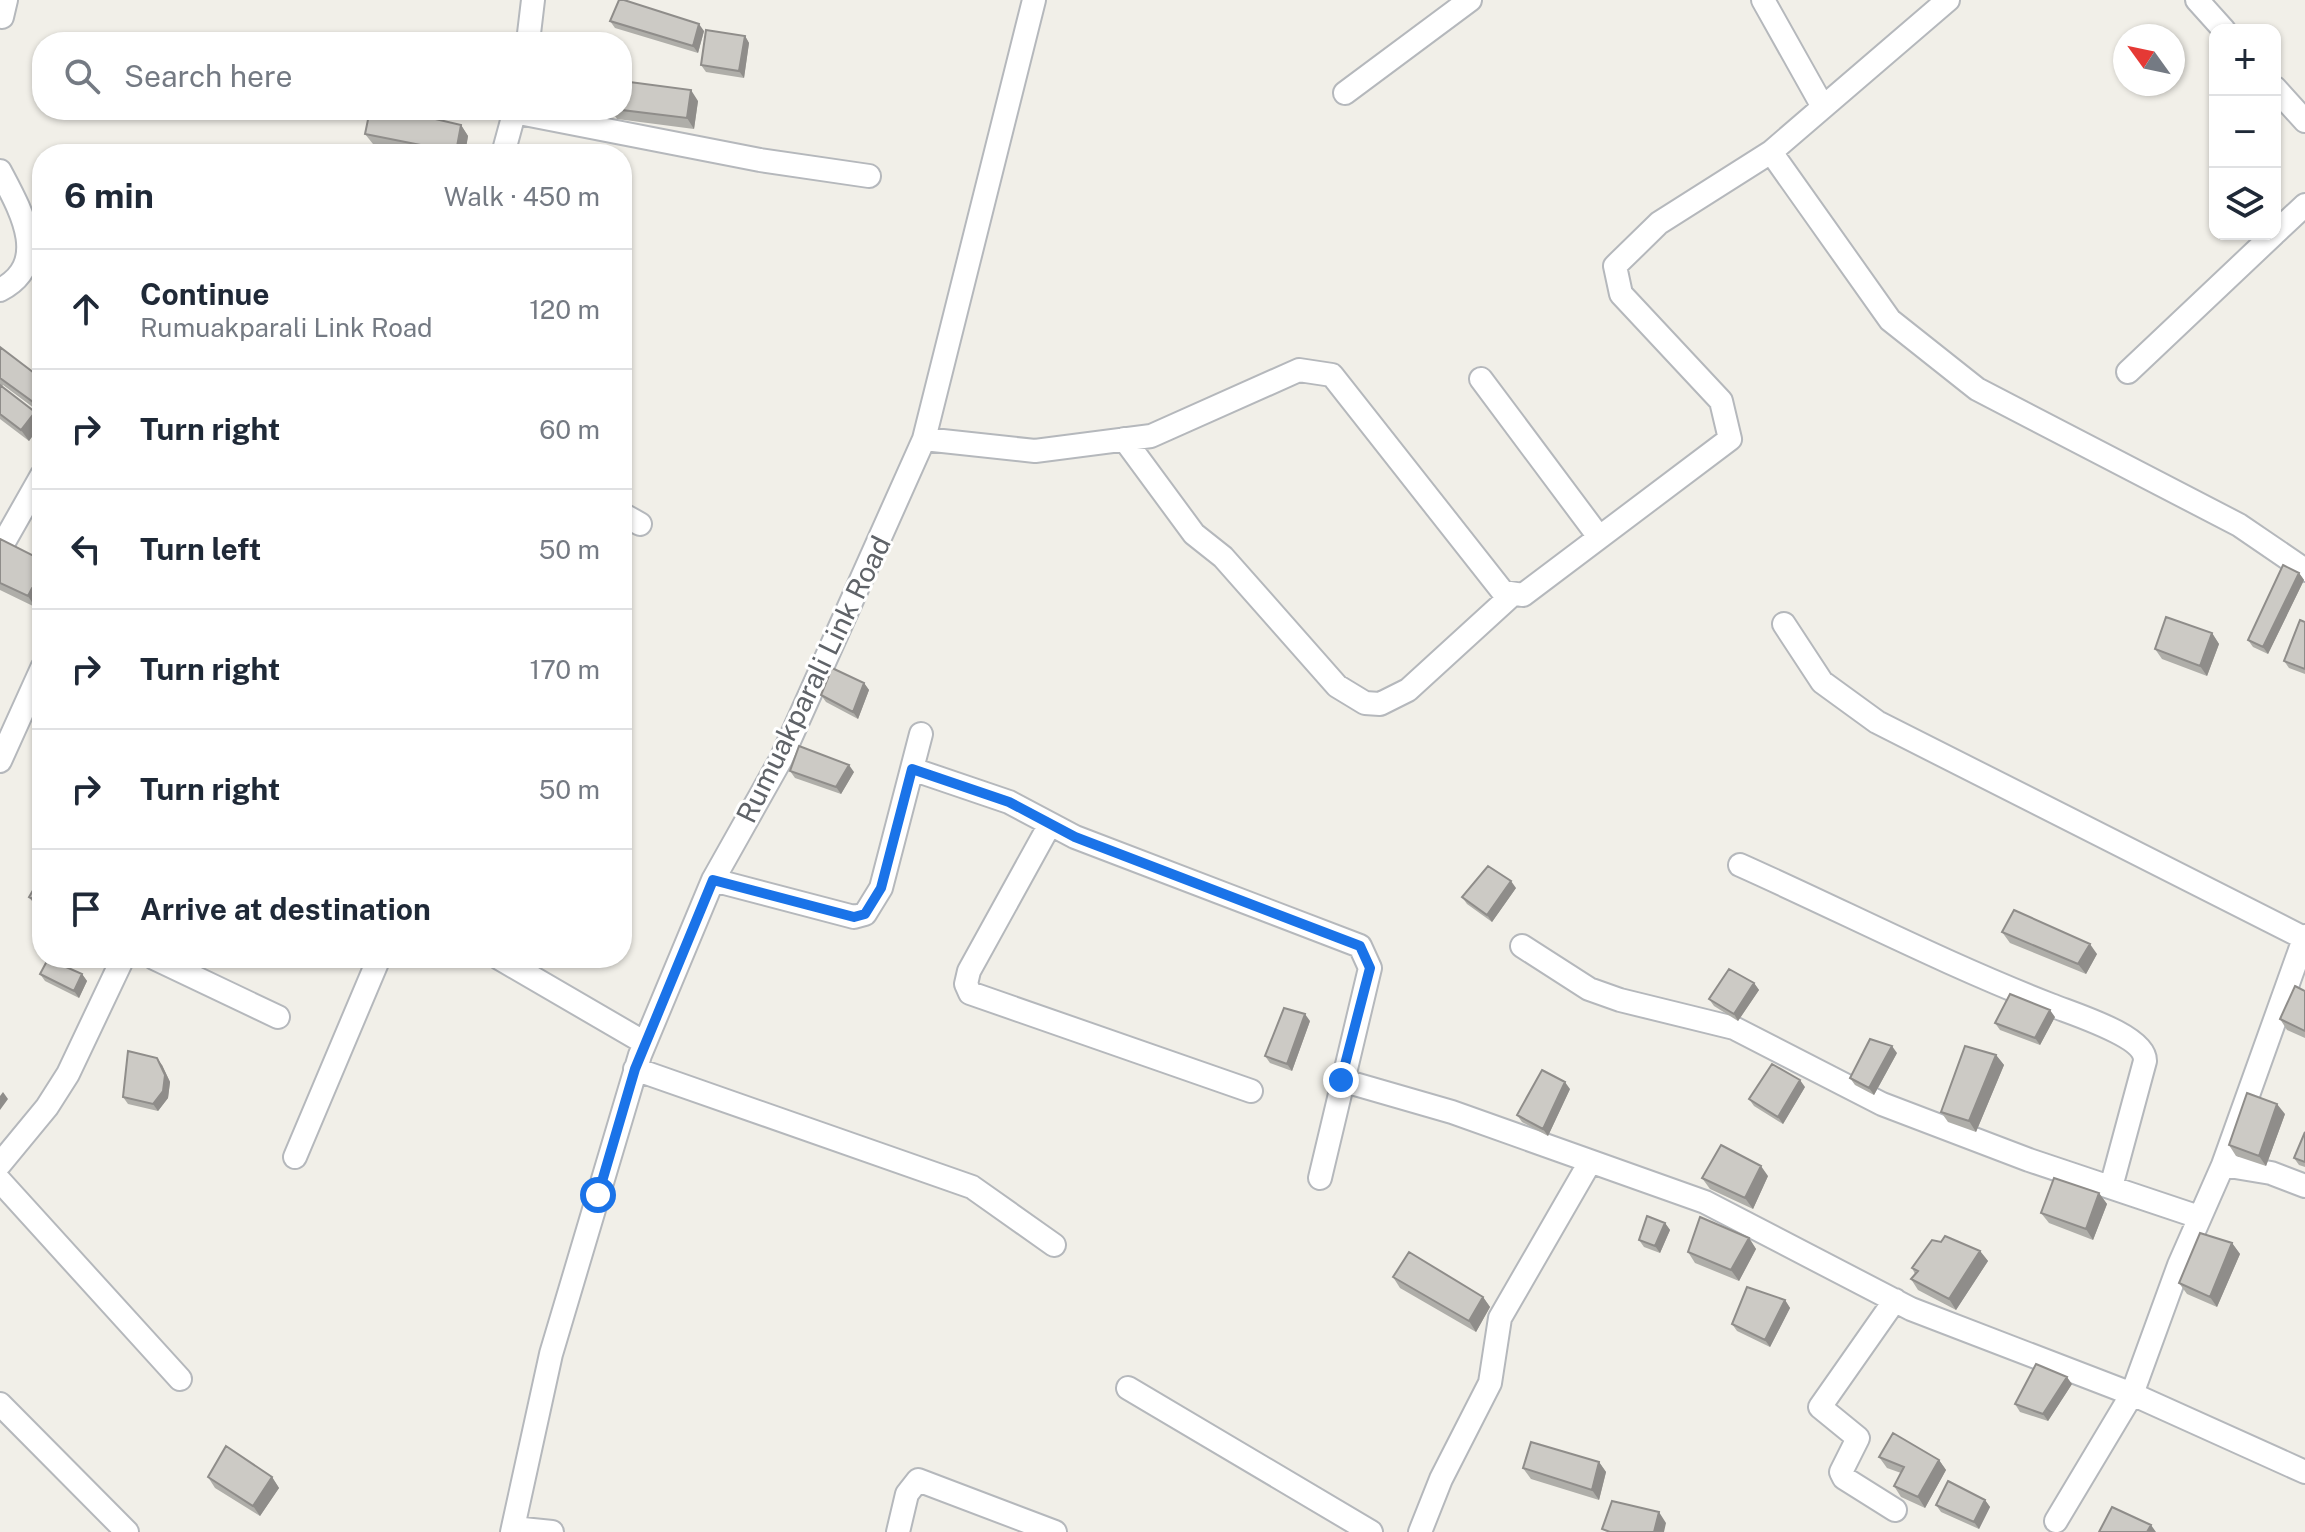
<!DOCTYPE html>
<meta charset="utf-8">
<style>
body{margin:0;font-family:"Public Sans",sans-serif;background:#f2f2f3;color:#1f2937}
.controls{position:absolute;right:24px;top:24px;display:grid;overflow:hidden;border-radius:16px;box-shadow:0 2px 6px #0004}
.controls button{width:72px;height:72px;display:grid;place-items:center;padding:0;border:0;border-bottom:2px solid #e0e1e3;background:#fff;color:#1f2937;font:40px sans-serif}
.compass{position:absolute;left:2113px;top:24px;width:72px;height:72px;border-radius:50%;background:#fff;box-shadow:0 2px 6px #0004;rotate:303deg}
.stop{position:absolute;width:24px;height:24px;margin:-18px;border:6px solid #1a73e8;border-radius:50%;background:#fff}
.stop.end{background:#1a73e8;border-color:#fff;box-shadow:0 2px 8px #0008}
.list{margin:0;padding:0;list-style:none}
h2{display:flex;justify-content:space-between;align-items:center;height:104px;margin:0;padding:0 32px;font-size:34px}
h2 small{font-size:26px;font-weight:400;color:#747a83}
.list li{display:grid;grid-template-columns:52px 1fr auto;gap:24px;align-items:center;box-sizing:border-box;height:120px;padding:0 32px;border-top:2px solid #e0e1e3}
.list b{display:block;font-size:30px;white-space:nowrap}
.list p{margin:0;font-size:26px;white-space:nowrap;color:#747a83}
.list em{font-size:26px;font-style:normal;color:#747a83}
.icon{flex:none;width:44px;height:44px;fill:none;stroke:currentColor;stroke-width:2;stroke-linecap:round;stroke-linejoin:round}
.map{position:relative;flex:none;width:2305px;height:1532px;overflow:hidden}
.search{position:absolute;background:#fff;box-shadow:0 2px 6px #0004;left:32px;top:32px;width:600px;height:88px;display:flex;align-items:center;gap:20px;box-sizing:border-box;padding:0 28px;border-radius:32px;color:#747a83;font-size:30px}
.panel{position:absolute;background:#fff;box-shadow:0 2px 6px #0004;left:32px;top:144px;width:600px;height:824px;border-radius:32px}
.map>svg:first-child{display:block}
</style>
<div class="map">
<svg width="2305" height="1532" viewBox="0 0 2305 1532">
<rect width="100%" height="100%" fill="#f1efe8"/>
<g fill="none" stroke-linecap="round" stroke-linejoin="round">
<defs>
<path id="minor" d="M1763,0L1823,107
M2197,0L2224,30
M2,17L6,0
M528,42L533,0
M2275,88L2305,121
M1345,93L1470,0
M514,112L760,160L869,176
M1771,152L1890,320L1977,389L2239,525L2305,570
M503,154L515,110
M0,171C20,209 52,263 0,290
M2275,233L2305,205
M2128,372L2274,234
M1481,379L1599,537
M924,439L1035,451L1151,436L1299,370L1332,375L1503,592L1523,595L1730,439L1721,401L1621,294L1615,266L1659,223L1771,152L1948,0
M1124,439L1194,534L1223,557L1337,686L1365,703L1380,704L1408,690L1512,595
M622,514L640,524
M0,549L42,475
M1784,624L1822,682L1877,722L2304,938
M0,761L42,668
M912,769L1009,802L1075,837L1360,946L1370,968L1320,1178
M1049,826L969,971L966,984L970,993L1251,1091
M1740,865C1843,911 1945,964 2051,1005C2073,1014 2146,1036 2145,1061L2111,1187
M713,880L854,917L865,914L881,888L921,734
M1522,946L1589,989L1620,1000L1734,1028L1882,1104L2029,1160L2199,1217
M154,958L278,1017
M499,958L645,1043
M635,1069L972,1187L1054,1245
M1341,1080L1452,1112L1705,1202L1911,1309L2132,1394L2305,1472
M295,1157L379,958
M0,1164L47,1107L68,1074L123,958
M2223,1165L2271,1173L2305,1186
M0,1181L180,1379
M1895,1300L1820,1407L1858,1438L1841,1472L1844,1478L1895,1510
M1128,1388L1371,1532
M0,1404L127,1532
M2056,1521L2132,1394L2179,1265L2223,1165L2305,936
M513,1528L552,1532
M512,1532L551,1354L640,1055L713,880L781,759L924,439L1034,0
M898,1532L907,1494L918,1480L1055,1532
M1420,1532L1441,1479L1490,1383L1500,1318L1590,1162"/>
</defs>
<use href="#minor" stroke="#b5b8bc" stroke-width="26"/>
<use href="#minor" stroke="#fff" stroke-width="22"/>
</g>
<path fill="#afaea9" d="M610,21L704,31L698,53L615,28Z
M745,36L749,43L744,78L706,72L701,65Z
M698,101L694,129L617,119L611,110H622Z
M410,113L461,125L468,136L465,154H421L373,144L365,134Z
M0,347L42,379V414L3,385L2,387L42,422L29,441L0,419Z
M0,539L42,560V598L39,599L35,607L0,590Z
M2299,573L2304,580L2268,654L2253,647L2248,640Z
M2305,622V674L2289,668L2284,661Z
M2212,633L2219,644L2207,676L2162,659L2155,649Z
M864,683L869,690L858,719L826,702L821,695Z
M790,771L854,772L841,794L795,778Z
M42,875V909L34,904L29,897Z
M1516,888L1492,922L1467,904L1462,897Z
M2002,932L2097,954L2086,974L2010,943Z
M40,974H82L87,981L79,998L45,981Z
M1754,983L1759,990L1738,1021L1714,1006L1709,999Z
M2305,991V1038L2287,1030L2280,1019Z
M2055,1017L2040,1045L2000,1030L1995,1023Z
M1310,1021L1292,1071L1270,1063L1265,1056Z
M1897,1053L1874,1095L1855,1085L1850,1078Z
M1996,1055L2004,1065L1976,1132L1948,1122L1941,1112Z
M162,1065L170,1082L168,1098L158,1111L128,1104L123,1097Z
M1805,1087L1783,1124L1754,1106L1749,1099Z
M1570,1089L1548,1136L1522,1122L1517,1115Z
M2285,1114L2266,1166L2236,1156L2229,1145Z
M2305,1132V1167L2299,1165L2294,1158Z
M1768,1176L1753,1209L1710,1189L1702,1178Z
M2099,1193L2107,1204L2093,1240L2049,1223L2041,1213Z
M1665,1223L1670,1230L1660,1253L1644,1247L1639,1240Z
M1749,1238L1756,1249L1739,1281L1695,1263L1688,1252Z
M1941,1242L1980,1251L1988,1261L1956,1310L1918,1290L1911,1279L1915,1274L1912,1268Z
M2232,1243L2240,1254L2217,1307L2187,1294L2179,1283Z
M1393,1277L1483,1297L1490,1307L1476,1332L1400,1288Z
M1785,1300L1790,1308L1770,1347L1737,1331L1732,1324Z
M2072,1384L2048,1421L2020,1412L2015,1404Z
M1879,1457L1939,1460L1946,1470L1925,1508L1901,1497L1894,1486L1901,1473L1887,1468Z
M1599,1462L1606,1472L1599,1500L1531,1479L1523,1468Z
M208,1477H272L279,1488L260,1516L215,1488Z
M1985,1500L1990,1507L1979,1529L1941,1512L1936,1505Z"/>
<path fill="#8f8d8a" d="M699,24L704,31L698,53L693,46Z
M745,36L749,43L744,78L739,71Z
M691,90L698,101L694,129L687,118Z
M461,125L468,136L465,154H457L456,152Z
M35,412L42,423L29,441L21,430Z
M2299,573L2304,580L2268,654L2263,647Z
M32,588L39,599L35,607L28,596Z
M2212,633L2219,644L2207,676L2200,666Z
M864,683L869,690L858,719L853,712Z
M849,765L854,772L841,794L836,787Z
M1511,881L1516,888L1492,922L1487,915Z
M2090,944L2097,954L2086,974L2078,964Z
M82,974L87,981L79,998L74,991Z
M1754,983L1759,990L1738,1021L1734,1014Z
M2050,1010L2055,1017L2040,1045L2035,1038Z
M1305,1014L1310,1021L1292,1071L1287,1064Z
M1892,1046L1897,1053L1874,1095L1869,1088Z
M1996,1055L2004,1065L1976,1132L1969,1121Z
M157,1058L162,1065L170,1082L168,1098L158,1111L153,1104Z
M1800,1080L1805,1087L1783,1124L1778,1117Z
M1565,1082L1570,1089L1548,1136L1543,1129Z
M3,1092L8,1099L0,1110V1096Z
M2277,1104L2285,1114L2266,1166L2259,1156Z
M1761,1166L1768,1176L1753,1209L1745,1198Z
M2099,1193L2107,1204L2093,1240L2086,1229Z
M1665,1223L1670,1230L1660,1253L1655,1246Z
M1749,1238L1756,1249L1739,1281L1731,1270Z
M2232,1243L2240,1254L2217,1307L2210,1297Z
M1980,1251L1988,1261L1956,1310L1949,1299Z
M1483,1297L1490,1307L1476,1332L1469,1321Z
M1785,1300L1790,1308L1770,1347L1765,1340Z
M2067,1377L2072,1384L2048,1421L2043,1414Z
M1939,1460L1946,1470L1925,1508L1918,1497Z
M1599,1462L1606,1472L1599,1500L1592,1490Z
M272,1477L279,1488L260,1516L253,1506Z
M1985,1500L1990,1507L1979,1529L1974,1522Z
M1659,1512L1666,1523L1664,1532H1654Z
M2151,1525L2156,1532H2147Z"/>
<path fill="#cccac5" stroke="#8f8d8a" stroke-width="2" d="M619,0H624L699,24L693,46L610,21Z
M706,30L745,36L739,71L701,65Z
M622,81L691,90L687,118L622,110Z
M370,110H401V111L461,125L456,152L365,134Z
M0,347L42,379V404L40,407L0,378Z
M0,385L35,412L21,430L0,414Z
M0,539L42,560V585L32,588L28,596L0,583Z
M2283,565L2299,573L2263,647L2248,640Z
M2166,617L2212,633L2200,666L2155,649Z
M2300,620L2305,622V669L2284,661Z
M832,668L864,683L853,712L821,695Z
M799,746L849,765L836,787L790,771Z
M1488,866L1511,881L1487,915L1462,897Z
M42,875V904L29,897Z
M2014,910L2090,944L2078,964L2002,932Z
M48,959L82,974L74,991L40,974Z
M1729,969L1754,983L1734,1014L1709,999Z
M2295,986L2305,991V1031L2280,1019Z
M2010,994L2050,1010L2035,1038L1995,1023Z
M1284,1008L1305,1014L1287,1064L1265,1056Z
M1870,1039L1892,1046L1869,1088L1850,1078Z
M1965,1046L1996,1055L1969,1121L1941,1112Z
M128,1051L157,1058L165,1075L163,1091L153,1104L123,1097Z
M1772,1064L1800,1080L1778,1117L1749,1099Z
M1542,1070L1565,1082L1543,1129L1517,1115Z
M2247,1093L2277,1104L2259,1156L2229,1145Z
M2305,1132V1162L2294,1158Z
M1721,1145L1761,1166L1745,1198L1702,1178Z
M2054,1178L2099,1193L2086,1229L2041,1213Z
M1647,1216L1665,1223L1655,1246L1639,1240Z
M1700,1217L1749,1238L1731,1270L1688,1252Z
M2200,1233L2232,1243L2210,1297L2179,1283Z
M1945,1236L1980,1251L1949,1299L1911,1279L1918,1271L1912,1268L1932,1240L1941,1242Z
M1409,1252L1483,1297L1469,1321L1393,1277Z
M1747,1287L1785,1300L1765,1340L1732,1324Z
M2036,1364L2067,1377L2043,1414L2015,1404Z
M1893,1433L1939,1460L1918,1497L1894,1486L1904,1467L1879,1457Z
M1531,1442L1599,1462L1592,1490L1523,1468Z
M226,1446L272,1477L253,1506L208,1477Z
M1948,1481L1985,1500L1974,1522L1936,1505Z
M1612,1501L1659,1512L1654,1532H1610L1602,1529Z
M2112,1507L2151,1525L2147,1532H2099Z"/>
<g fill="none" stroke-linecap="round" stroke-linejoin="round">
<path stroke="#1a73e8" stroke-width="10" d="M598,1195L635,1069L713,880L854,917L865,914L881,888L912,769L1009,802L1075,837L1360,946L1370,968L1341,1080"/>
</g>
<g text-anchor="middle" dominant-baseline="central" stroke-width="6" stroke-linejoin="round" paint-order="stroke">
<g font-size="28" fill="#5f6368" stroke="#fff">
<text transform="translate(813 679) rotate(-64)">Rumuakparali Link Road</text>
</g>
</g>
</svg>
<div class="controls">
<button>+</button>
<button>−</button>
<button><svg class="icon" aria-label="layers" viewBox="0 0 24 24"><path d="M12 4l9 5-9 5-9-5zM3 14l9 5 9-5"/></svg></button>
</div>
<svg class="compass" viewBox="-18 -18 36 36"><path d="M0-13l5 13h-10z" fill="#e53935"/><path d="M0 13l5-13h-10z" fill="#747a83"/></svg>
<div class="stop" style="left:598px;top:1195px"></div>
<div class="stop end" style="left:1341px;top:1080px"></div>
<div class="search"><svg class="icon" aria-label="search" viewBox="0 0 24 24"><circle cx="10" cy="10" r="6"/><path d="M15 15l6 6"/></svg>Search here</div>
<section class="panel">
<h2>6 min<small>Walk · 450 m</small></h2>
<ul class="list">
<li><svg class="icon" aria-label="ahead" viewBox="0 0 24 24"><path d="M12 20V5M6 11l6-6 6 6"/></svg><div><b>Continue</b><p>Rumuakparali Link Road</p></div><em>120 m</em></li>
<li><svg class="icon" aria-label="right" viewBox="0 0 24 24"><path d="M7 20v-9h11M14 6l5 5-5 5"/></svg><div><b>Turn right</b></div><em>60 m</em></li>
<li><svg class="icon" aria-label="left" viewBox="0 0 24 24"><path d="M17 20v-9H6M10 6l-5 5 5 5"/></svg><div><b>Turn left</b></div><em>50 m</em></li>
<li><svg class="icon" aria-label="right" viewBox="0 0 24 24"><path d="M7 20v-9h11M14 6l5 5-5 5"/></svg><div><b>Turn right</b></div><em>170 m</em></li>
<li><svg class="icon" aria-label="right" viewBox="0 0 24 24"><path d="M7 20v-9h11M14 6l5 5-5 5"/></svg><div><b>Turn right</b></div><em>50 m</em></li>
<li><svg class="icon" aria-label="arrive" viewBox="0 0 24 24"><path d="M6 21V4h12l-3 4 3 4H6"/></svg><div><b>Arrive at destination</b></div></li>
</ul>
</section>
</div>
